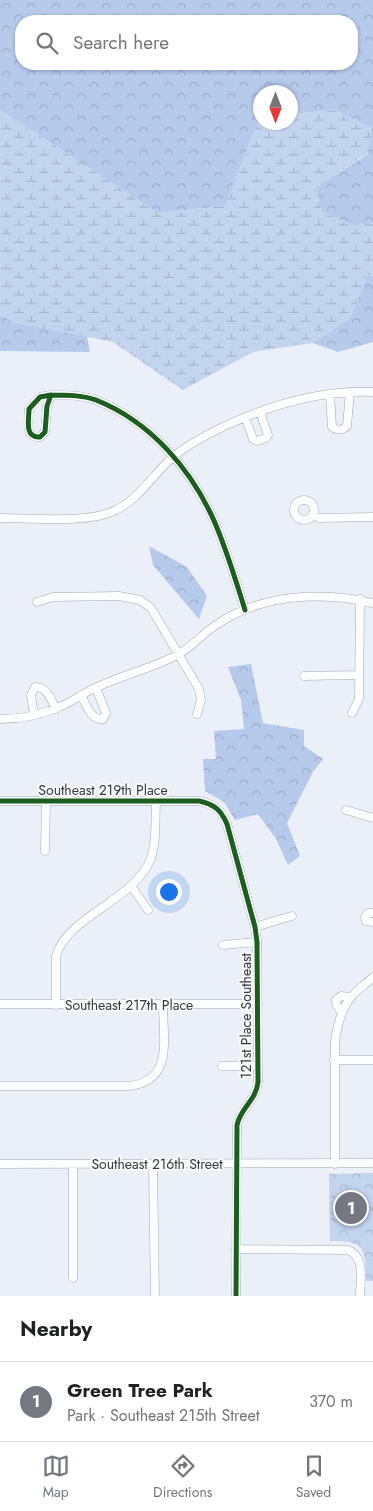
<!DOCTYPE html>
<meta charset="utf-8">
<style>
body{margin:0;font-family:Jost,sans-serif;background:#f2f2f2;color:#202124}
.compass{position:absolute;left:253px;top:85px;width:45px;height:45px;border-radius:50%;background:#fff;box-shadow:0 1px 4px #0004;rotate:180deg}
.you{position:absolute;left:168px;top:891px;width:18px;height:18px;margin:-12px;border:4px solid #fff;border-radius:50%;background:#1a73e8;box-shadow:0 0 0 8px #1a73e833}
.badge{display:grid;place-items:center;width:32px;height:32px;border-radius:50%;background:#737881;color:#fff;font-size:16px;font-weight:700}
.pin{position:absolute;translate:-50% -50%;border:2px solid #fff;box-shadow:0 1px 5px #0006}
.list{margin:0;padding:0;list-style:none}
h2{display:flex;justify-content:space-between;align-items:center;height:65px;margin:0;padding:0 20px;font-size:21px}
h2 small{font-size:16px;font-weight:400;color:#757577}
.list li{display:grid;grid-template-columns:32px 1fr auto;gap:15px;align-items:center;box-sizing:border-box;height:80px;padding:0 20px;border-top:1px solid #e0e0e0}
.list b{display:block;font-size:19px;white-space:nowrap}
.list p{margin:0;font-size:16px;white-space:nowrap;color:#757577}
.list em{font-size:16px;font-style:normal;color:#757577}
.icon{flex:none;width:28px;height:28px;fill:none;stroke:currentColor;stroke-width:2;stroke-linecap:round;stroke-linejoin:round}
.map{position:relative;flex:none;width:373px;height:1296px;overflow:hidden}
.search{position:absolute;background:#fff;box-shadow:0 1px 4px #0004;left:15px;right:15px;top:15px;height:55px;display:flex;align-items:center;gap:12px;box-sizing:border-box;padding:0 18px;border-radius:20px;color:#757577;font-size:19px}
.sheet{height:145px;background:#fff}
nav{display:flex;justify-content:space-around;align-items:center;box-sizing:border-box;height:70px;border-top:1px solid #e0e0e0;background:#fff;font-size:14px;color:#757577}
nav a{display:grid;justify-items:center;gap:2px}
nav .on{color:#737881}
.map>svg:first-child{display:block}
</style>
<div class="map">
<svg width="373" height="1296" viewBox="0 0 373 1296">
<defs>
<pattern id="forest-crowns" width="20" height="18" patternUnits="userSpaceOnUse" patternTransform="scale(1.25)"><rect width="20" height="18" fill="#b6caeb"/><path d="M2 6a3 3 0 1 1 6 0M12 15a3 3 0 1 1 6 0" fill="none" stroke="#9daecb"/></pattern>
<pattern id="wetland-marsh" width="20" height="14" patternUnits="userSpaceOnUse" patternTransform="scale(1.25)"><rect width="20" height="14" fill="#c3d4ef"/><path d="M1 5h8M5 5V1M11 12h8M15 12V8" fill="none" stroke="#a8b7ce"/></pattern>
<pattern id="park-crowns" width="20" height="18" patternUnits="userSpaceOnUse" patternTransform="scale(1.25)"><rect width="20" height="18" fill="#c3d4ef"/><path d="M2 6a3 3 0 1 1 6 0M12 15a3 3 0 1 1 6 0" fill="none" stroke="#a8b7ce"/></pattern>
</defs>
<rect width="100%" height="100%" fill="#ebeff7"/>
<path fill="url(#forest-crowns)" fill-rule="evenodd" d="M0,0H373V223L353,226L321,211L316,187L368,154L335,110L291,114L290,92H260V117L225,206L158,213L0,110ZM21,21H352V64H21Z
M368,275L373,276V342L338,352L313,343L350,318Z
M0,315L13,322L87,336L90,352L0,351Z
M149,546L187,567L207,596L199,619L153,565Z
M251,664L263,723L304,730V746L323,759L313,772L287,823L300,856L288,865L276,839L258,814L235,820L224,802L205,791L203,759H216L214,731L244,729L241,700L228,667Z"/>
<path fill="url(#wetland-marsh)" d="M0,110L158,213L225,206L260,117V122H290L291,114L335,110L372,128L368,153L316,187L321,211L353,226L373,223V276L368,275L350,318L313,343L253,352L183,390L113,342L13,322L0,315Z"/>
<path fill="url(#park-crowns)" d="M373,1173V1281H366C366,1249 365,1240 330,1241L329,1174Z"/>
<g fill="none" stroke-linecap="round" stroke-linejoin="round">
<defs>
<path id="minor" d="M330,394L332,427C337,431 343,430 347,426L350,392
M51,395L40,397L29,409C29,420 24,438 40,437L45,432L47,406L51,395C66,395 82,395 96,400C151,422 192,470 215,523C227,551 236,581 245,610
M245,417L253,439L257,441L266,438L268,435L260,412
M294 510a10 10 0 1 1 20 0a10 10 0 1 1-20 0Z
M312,515L319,518L373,517
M0,518C32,518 89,524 116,510C138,500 156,471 174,456C190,443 208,434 227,425C273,404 322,390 373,392
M37,602L53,597L119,596L140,600L151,608L199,689L201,700L197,714
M304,676L358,675
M81,695C86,704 91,721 103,719L106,713L96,688
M352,713L359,699L360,599
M34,715L31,695L35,687C47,686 51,700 56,709
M0,719C20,719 41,715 59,707C70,703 79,696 89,691C117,676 149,670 177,655C191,648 202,634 216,625C261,594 321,591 373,603
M0,801H199C214,804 221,810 227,824L255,927L257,942L258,1082C256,1101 241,1107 237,1125L236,1296
M346,810L373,818
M45,851L46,801
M131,886L148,910
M373,913H368L365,917L366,921L373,922
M255,927L292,916
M223,945L257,942
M0,1004H258
M56,1005V956C68,915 135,901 151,858C157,840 155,820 156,801
M342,1013L337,1006L336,1000L341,996L351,997
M334,1060H373
M222,1066H258
M0,1086H128C174,1082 163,1039 163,1005
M0,1164L373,1163
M153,1164L155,1296
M335,1164V1042C337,1026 341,1009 352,996C358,989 366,984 373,977
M236,1249L348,1250C366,1257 360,1281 360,1296
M73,1278V1164"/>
</defs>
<use href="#minor" stroke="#a4a9b0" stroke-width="9"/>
<use href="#minor" stroke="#fcfdfe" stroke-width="8"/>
<defs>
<path id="cycleway" d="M51,395L40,397L29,409C29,420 24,438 40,437L45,432L47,406L51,395C66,395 82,395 96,400C151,422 192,470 215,523C227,551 236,581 245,610
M0,801H199C214,804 221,810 227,824L255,927L257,942L258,1082C256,1101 241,1107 237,1125L236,1296"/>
</defs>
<use href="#cycleway" stroke="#fbfbfb" stroke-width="8"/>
<use href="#cycleway" stroke="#1b5e20" stroke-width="5"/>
</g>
<g text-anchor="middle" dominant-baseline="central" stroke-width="4" stroke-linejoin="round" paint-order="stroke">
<g font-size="14" fill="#323841" stroke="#fbfbfb">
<text x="103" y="790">Southeast 219th Place</text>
<text x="129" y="1005">Southeast 217th Place</text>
<text transform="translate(246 1016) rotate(-90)">121st Place Southeast</text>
<text x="157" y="1164">Southeast 216th Street</text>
</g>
</g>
</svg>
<svg class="compass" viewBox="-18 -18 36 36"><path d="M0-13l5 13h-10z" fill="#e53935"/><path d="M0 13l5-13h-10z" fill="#757577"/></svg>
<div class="you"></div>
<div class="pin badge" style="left:351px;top:1208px">1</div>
<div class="search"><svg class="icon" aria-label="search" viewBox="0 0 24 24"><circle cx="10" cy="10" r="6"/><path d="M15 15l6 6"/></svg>Search here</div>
</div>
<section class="sheet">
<h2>Nearby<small></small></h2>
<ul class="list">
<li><span class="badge">1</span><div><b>Green Tree Park</b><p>Park · Southeast 215th Street</p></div><em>370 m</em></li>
</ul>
</section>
<nav>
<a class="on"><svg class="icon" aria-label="map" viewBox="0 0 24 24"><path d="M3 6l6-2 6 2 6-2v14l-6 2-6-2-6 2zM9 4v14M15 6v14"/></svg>Map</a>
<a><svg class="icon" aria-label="directions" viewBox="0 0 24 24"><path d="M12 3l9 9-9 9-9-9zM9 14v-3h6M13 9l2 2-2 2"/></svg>Directions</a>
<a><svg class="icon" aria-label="saved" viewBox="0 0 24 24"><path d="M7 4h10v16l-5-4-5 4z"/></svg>Saved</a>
</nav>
